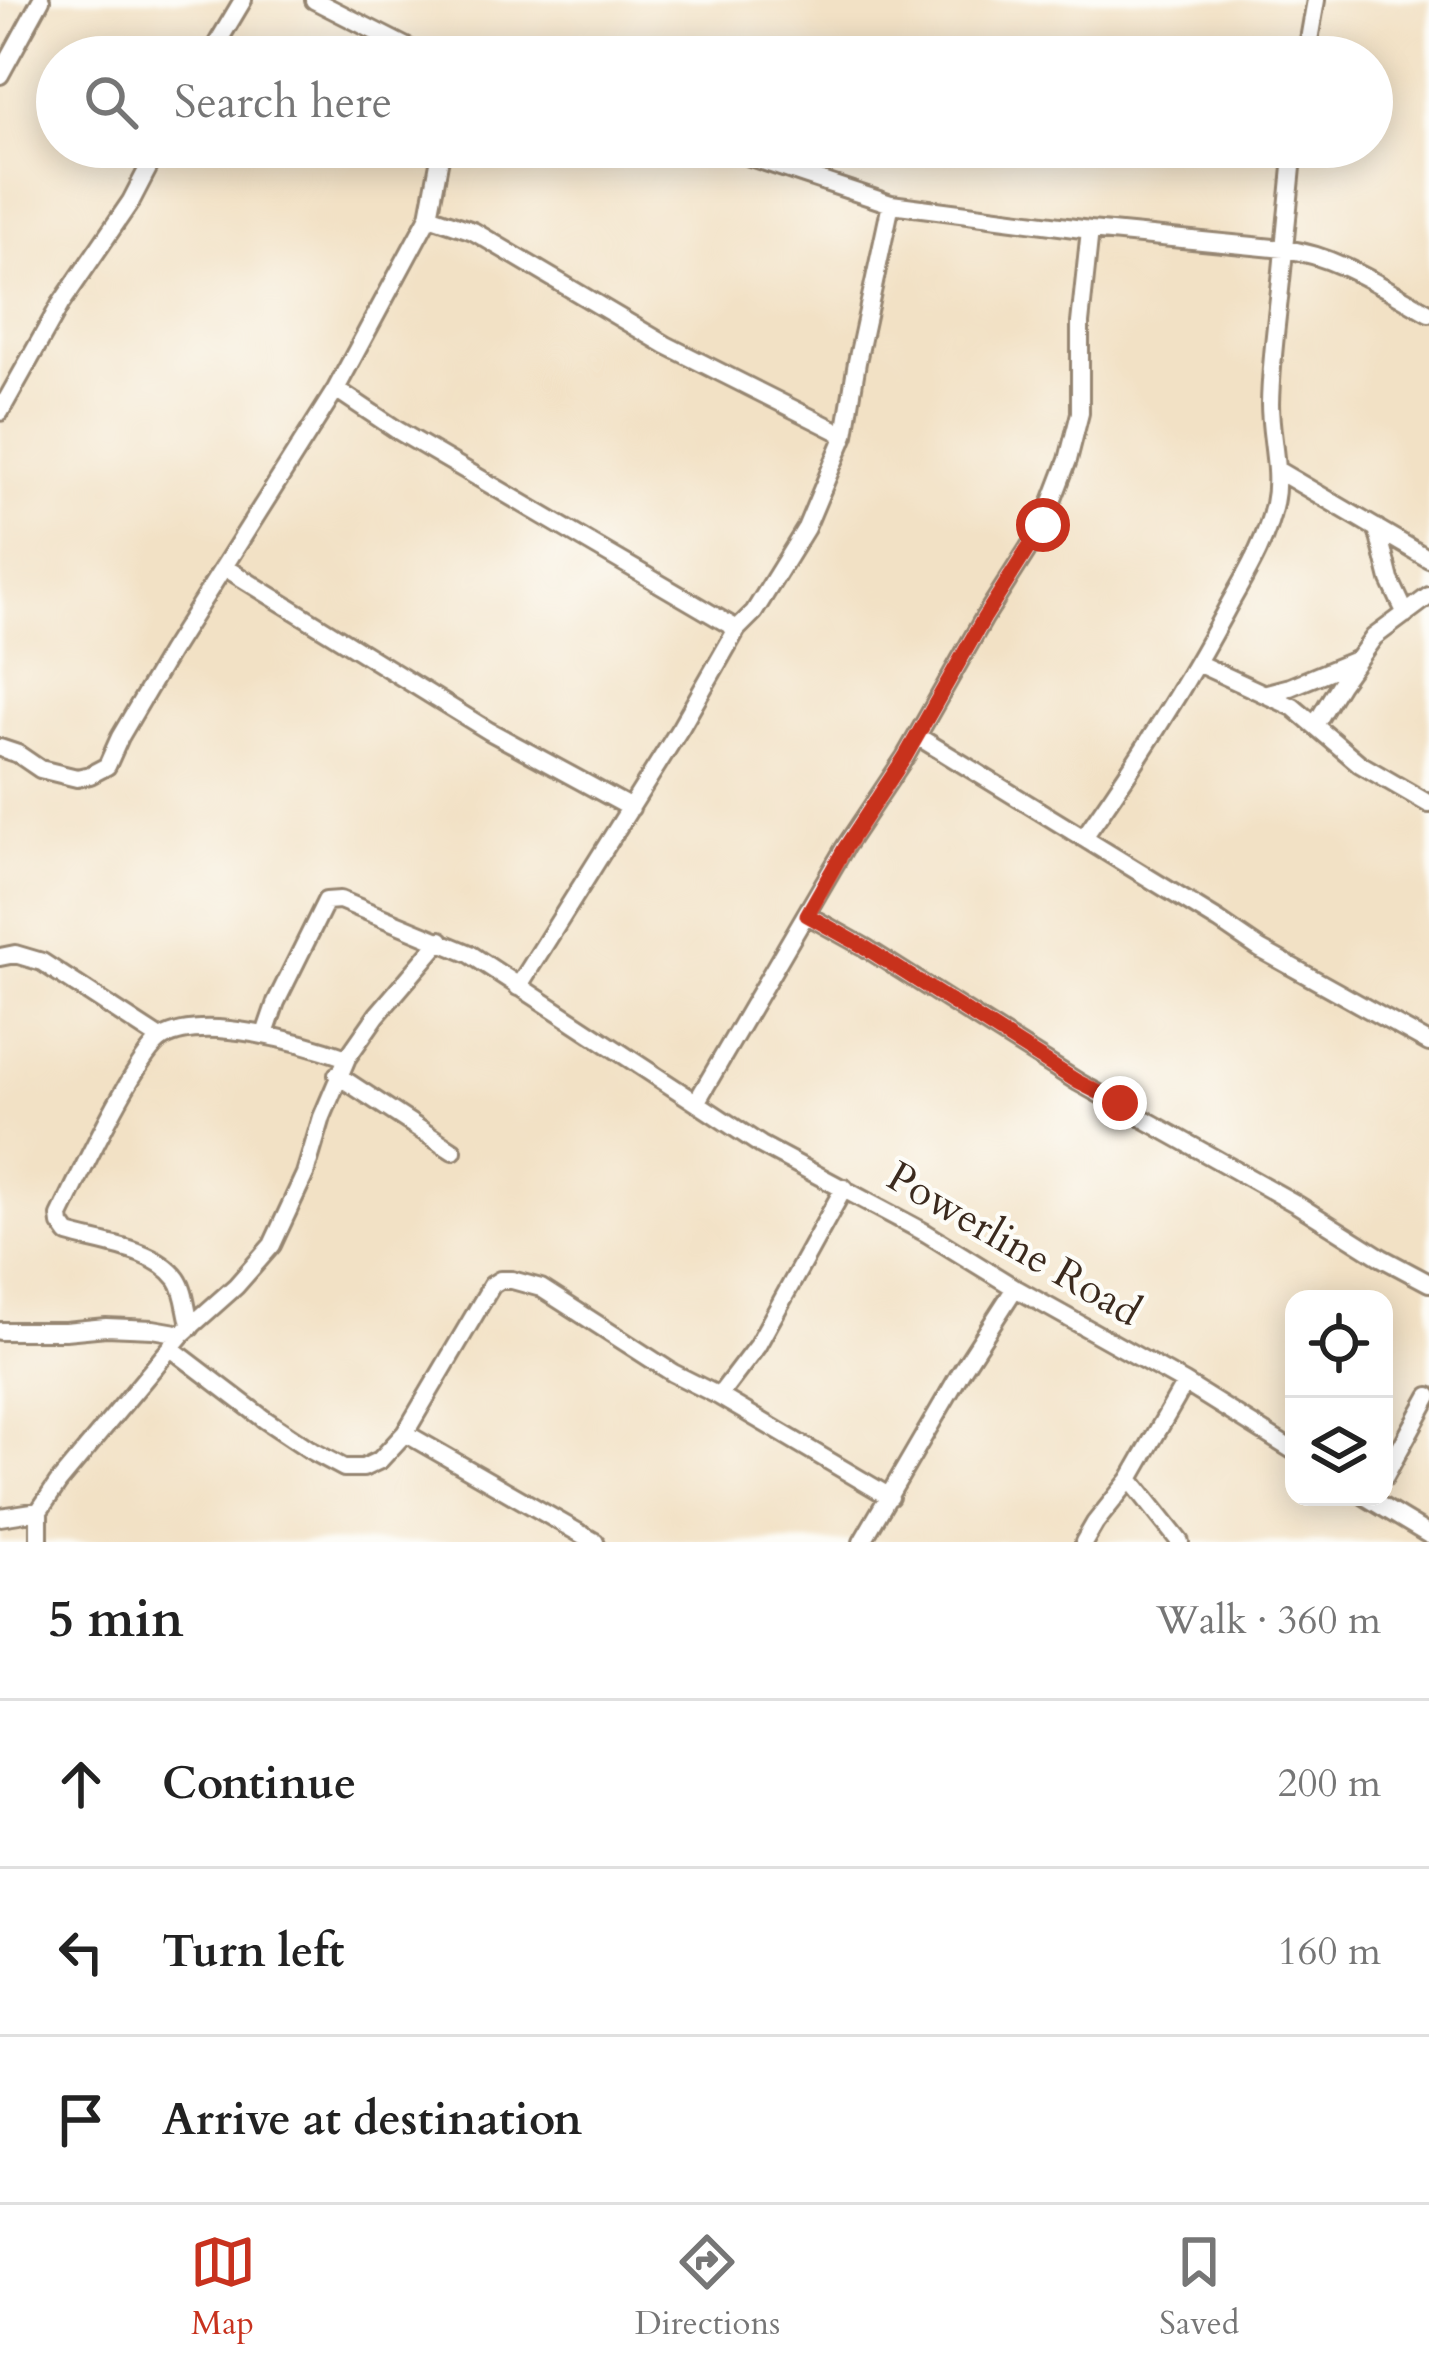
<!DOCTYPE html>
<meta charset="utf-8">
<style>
body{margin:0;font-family:Cardo,serif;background:#f2f2f2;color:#222}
.controls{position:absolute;right:36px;bottom:36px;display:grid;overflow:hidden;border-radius:24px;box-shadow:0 6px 30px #0003}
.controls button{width:108px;height:108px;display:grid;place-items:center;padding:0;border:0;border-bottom:3px solid #e0e0e0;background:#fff;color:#222;font:60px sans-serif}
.stop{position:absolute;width:36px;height:36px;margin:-27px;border:9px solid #c8321e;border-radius:50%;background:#fff}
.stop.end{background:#c8321e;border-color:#fff;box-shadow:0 3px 12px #0008}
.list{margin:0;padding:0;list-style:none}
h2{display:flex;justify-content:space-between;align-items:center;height:156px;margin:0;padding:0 48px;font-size:51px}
h2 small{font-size:39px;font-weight:400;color:#767676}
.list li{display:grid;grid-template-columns:78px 1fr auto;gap:36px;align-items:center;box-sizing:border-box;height:168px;padding:0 48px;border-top:3px solid #e0e0e0}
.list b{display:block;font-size:45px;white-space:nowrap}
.list em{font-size:39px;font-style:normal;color:#767676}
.icon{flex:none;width:66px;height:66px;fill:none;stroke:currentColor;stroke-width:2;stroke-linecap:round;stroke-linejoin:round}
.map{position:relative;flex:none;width:1429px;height:1542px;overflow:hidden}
.search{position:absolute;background:#fff;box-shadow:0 6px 30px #0003;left:36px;right:36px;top:36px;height:132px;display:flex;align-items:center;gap:30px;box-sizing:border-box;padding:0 42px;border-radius:66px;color:#767676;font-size:45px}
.sheet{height:660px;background:#fff}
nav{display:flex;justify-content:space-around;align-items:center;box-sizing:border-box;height:168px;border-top:3px solid #e0e0e0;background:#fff;font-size:33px;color:#767676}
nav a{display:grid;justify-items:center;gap:6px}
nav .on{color:#c8321e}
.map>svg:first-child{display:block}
</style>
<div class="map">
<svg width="1429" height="1542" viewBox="0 0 1429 1542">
<rect width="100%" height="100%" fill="#fdfcf7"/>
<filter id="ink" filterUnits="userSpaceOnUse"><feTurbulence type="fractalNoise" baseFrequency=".00833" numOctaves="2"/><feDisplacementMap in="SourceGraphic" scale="24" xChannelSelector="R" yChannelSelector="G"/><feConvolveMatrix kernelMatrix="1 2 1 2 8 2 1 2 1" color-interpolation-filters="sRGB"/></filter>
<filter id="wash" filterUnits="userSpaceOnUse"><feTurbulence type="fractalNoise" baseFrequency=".004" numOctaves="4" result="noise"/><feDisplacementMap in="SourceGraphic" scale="48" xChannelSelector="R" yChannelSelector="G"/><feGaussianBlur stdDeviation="2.7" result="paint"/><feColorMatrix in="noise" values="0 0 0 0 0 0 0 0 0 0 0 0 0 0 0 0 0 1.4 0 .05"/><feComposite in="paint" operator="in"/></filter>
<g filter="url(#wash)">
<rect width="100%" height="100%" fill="#f2e1c5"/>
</g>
<g filter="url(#ink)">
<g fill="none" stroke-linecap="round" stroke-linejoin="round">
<defs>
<path id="minor" d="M314,0L426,57
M209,57L243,0
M1306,57L1316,0
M0,75L41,0
M720,147L891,204
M1294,147L1284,249C1336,255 1384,288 1429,313
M429,216L473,231L666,345L845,435
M336,389L397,430L737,629
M0,412L60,305L131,201L159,147
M1277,470L1429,559
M1377,528L1390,580L1406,614
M224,567L489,731L631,808
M1197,663L1293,707L1360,764L1429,804
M1267,693L1290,687L1358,659
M1315,725L1340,684L1374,637L1429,596
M917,736L1219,921L1260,949L1429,1043
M0,748L18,754L40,769L77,778L90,775L107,766L120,737L170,652L336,389L429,216L442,147
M1084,837C1135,765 1183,690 1225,612C1244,577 1266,543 1274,504C1281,471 1270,437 1270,404C1271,352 1280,300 1284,249L1090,230
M807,915L866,948L1078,1082L1298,1205L1382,1258L1429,1283
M0,957L15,954L42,962L160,1039
M518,987L681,727L737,629L754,612L806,528L845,435L857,362L891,204L1090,230L1080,323V413L1068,460L1043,525L984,618L905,757L845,847L697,1101
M265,1034L276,1002L326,901L340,900L470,954L761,1145L926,1233L1015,1288L1185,1383L1294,1451
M337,1075L453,1151
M191,1327C186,1312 186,1292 177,1279C155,1249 101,1244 68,1234L61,1224L60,1216C76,1183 137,1053 163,1038C204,1014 305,1043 347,1058
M0,1331H65L106,1327L153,1329L182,1334
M172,1349L264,1419L312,1451L344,1468H363L380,1460L405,1433L492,1285L500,1280H512L541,1288L673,1373L719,1396L890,1497
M719,1396L757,1346L844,1188
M405,1433L595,1542
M1384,1478L1429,1396
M1130,1479L1180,1542
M1366,1497L1429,1535
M0,1517L39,1511
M39,1542V1511L58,1483L182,1334L236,1286L272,1245L305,1174L322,1117L347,1058L377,1015L441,940
M862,1542L961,1372L1015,1288
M1084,1542L1095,1523L1130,1479L1185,1383"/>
</defs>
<use href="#minor" stroke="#968672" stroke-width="22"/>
<use href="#minor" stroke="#fff" stroke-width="16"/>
</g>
</g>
<g fill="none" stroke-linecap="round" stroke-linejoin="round" filter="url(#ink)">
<path stroke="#c8321e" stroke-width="15" d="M1043,525L984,618L905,757L845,848L807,915L866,948L1078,1082L1120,1103"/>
</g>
<g text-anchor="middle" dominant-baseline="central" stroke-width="9" stroke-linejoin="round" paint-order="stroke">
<g font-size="42" fill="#3b2a1e" stroke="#fdfcf7">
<text transform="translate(1014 1244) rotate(30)">Powerline Road</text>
</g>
</g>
</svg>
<div class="controls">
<button><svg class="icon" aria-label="locate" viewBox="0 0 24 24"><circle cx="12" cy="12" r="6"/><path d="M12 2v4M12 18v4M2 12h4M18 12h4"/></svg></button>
<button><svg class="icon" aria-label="layers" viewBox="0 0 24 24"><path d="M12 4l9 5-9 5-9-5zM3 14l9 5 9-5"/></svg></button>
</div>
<div class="stop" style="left:1043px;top:525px"></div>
<div class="stop end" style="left:1120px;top:1103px"></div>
<div class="search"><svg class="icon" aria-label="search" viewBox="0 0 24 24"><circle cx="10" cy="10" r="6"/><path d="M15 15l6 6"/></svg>Search here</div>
</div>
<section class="sheet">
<h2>5 min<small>Walk · 360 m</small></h2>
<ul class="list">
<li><svg class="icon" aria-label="ahead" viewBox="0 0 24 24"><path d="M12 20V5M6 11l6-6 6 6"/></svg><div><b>Continue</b></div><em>200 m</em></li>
<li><svg class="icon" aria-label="left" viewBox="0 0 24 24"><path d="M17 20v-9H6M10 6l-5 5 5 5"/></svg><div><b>Turn left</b></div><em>160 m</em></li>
<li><svg class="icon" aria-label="arrive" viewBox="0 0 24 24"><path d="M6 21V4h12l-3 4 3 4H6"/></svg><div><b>Arrive at destination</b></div></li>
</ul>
</section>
<nav>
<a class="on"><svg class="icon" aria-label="map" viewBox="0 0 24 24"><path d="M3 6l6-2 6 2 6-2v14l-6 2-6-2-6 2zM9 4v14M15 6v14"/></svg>Map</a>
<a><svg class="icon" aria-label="directions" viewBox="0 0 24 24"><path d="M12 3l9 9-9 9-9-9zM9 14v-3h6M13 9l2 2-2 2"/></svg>Directions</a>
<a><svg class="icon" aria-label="saved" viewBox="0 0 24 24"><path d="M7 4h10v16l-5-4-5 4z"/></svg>Saved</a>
</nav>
